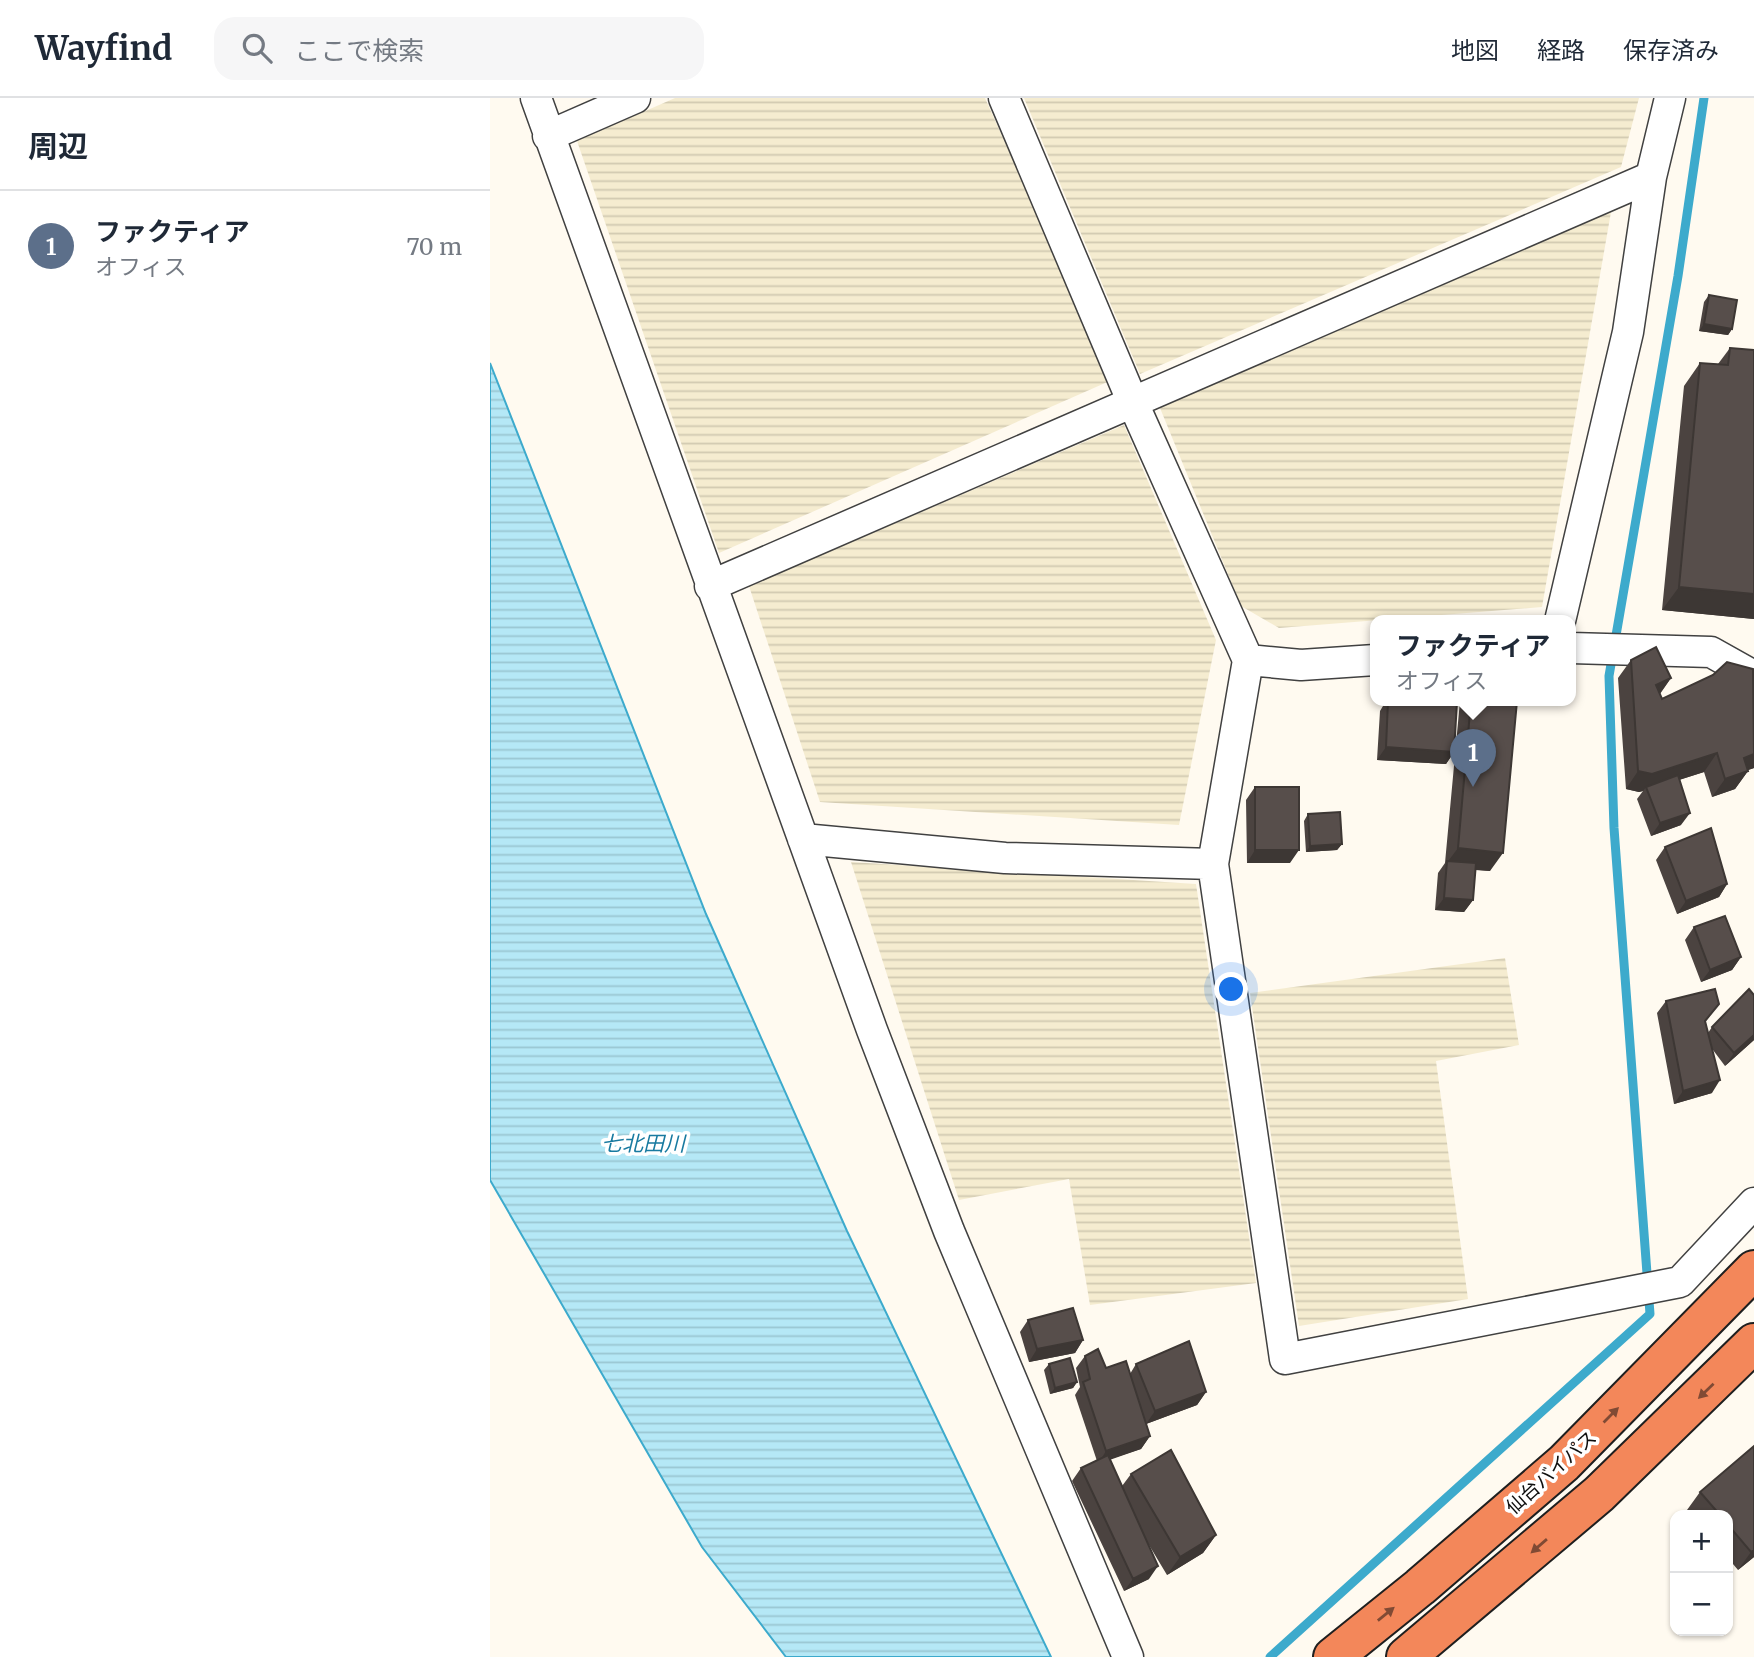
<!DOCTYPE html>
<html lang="ja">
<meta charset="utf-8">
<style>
body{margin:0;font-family:Merriweather,"Noto Sans JP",serif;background:#f6f6f7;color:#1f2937}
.controls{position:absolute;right:21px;bottom:21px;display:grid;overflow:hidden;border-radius:14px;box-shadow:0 2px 5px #0004}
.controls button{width:63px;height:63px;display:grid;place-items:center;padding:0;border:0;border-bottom:2px solid #e0e1e3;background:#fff;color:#1f2937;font:35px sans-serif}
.you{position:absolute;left:742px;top:892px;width:24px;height:24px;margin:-18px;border:5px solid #fff;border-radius:50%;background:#1a73e8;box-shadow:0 0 0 10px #1a73e833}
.badge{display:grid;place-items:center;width:46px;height:46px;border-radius:50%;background:#d93025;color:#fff;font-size:23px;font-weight:700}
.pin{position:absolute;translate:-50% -58px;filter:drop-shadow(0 2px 4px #0008)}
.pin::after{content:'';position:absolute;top:37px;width:24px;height:21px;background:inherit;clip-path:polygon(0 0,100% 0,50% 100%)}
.popup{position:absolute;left:880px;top:517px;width:206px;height:91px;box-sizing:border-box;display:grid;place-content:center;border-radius:14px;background:#fff;filter:drop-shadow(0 2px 5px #0005);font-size:23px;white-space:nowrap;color:#747a83}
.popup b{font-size:26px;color:#1f2937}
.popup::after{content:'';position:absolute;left:50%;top:100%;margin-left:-14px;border:14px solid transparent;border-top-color:#fff}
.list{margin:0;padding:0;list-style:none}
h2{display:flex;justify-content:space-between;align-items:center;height:91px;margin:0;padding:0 28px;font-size:30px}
h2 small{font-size:23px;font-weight:400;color:#747a83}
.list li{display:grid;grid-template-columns:46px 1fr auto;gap:21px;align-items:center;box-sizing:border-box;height:112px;padding:0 28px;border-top:2px solid #e0e1e3}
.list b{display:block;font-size:26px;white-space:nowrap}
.list p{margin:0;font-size:23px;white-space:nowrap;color:#747a83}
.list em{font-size:23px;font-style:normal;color:#747a83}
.icon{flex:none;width:38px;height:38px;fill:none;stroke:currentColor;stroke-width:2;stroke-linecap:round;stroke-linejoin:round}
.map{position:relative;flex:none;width:1264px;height:1559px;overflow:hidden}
header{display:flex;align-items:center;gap:42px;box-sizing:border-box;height:98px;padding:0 35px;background:#fff;border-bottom:2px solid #e0e1e3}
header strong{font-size:33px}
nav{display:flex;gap:38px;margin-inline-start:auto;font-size:24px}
.search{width:490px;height:63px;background:#f6f6f7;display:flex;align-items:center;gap:18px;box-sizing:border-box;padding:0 24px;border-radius:21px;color:#747a83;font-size:26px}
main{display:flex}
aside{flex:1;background:#fff}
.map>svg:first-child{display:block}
</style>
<header>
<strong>Wayfind</strong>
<div class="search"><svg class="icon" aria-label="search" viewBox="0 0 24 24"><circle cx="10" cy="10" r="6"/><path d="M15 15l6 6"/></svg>ここで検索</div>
<nav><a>地図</a><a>経路</a><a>保存済み</a></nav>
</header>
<main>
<aside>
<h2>周辺<small></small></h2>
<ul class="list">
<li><span class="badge" style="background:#5c6f8a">1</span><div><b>ファクティア</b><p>オフィス</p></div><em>70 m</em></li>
</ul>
</aside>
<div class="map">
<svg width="1264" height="1559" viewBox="0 0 1264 1559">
<defs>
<pattern id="farmland-rules" width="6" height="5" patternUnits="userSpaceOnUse" patternTransform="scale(1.75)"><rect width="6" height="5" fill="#f5ecd0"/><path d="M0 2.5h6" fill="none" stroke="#d1c9b1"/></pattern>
<pattern id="water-rules" width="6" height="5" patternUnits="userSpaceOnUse" patternTransform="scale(1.75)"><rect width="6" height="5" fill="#b5e8f6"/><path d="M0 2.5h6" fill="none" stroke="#9ac6d2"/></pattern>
</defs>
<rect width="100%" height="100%" fill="#fffaf0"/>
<path fill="url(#farmland-rules)" d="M185,0H495L622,282L229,455L87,43Z
M534,0H1149L1131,69L650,276Z
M1121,114L1052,509L789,530L751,508L670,310Z
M634,327L726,542L689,727L330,704L259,488Z
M361,764L706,786L766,1185L600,1207L579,1081L469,1102Z
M1015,860L1029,947L946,963L978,1201L809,1228L760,895Z"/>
<path fill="url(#water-rules)" stroke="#3daacc" stroke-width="2" d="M0,265L216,816L357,1133L561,1559H296L212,1449L0,1082Z"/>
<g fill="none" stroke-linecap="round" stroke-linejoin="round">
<path stroke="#3daacc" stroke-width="9" d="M780,1559L1160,1216L1124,730L1119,578L1188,178L1214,0"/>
<defs>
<path id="minor" d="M46,0L382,932L459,1133L638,1559
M514,0L643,305L758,562L811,567L885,562
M58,38L145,0
M220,488L1161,79
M1070,523L1138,234L1161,79L1180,0
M1081,550L1221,554L1260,576L1264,586
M758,562L723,766L795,1261L1190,1184L1264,1105
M313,741L515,760L723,766"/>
<path id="highway" d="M843,1559L930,1489L1074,1365L1264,1172
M916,1559L1109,1396L1264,1245"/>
</defs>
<use href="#minor" stroke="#414141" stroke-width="33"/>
<use href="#highway" stroke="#1f1f1f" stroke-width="42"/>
<use href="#minor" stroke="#fff" stroke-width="30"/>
<use href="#highway" stroke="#f3875a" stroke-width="38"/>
</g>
<path fill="#4b4340" d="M1219,197L1242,231L1238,237L1209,233L1214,204Z
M1240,250L1264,521L1172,512L1194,288L1210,265L1228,266Z
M1141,562L1181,580L1170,596L1172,601L1264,573V670L1258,672V673L1245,691L1222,699L1214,674L1189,682L1191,727L1161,738L1147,701L1153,693L1149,694L1136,691L1128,580Z
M896,603H948L964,654L956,666L887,662L890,613Z
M970,603H1027L1000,773L985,772L983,802L974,814L945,812L948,775L955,765Z
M765,689L800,765H757L756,702Z
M818,716L852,746L847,752L816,754L814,723Z
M1175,749L1237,786L1229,799L1187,816L1166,762Z
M1204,829L1251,859L1242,872L1211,884L1195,842Z
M1264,897V942L1235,968L1223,952L1222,995L1184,1006L1167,915L1176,903L1229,906L1215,924L1218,935L1222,929Z
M538,1222L593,1242L585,1255L539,1264L530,1234Z
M595,1258L616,1270L640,1276L646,1266L716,1294L707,1307L656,1326L660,1338L651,1351L620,1361L632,1388L641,1376L726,1437L713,1455L677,1477L656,1442L659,1481L634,1493L582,1383L591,1370L607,1363L585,1297L590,1289L586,1270Z
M559,1266L587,1284L583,1290L560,1296L554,1272Z
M1264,1348V1459L1248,1472L1238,1460V1417H1201L1197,1412L1210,1394Z"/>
<path fill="#3d3734" d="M1214,226L1242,231L1238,237L1209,233Z
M1189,489L1264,496V521L1172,512Z
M1181,580L1168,598L1166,587Z
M896,649L964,654L956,666L887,662Z
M1227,655L1214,674L1157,692L1156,689L1153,693L1149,694L1136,691L1148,673Z
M1264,656V670L1241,678L1254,660Z
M1258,673L1245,691L1222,699L1235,681Z
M1200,715L1191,727L1161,738L1170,725Z
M852,746L847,752L816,754L820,748Z
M968,750L1013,755L1000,773L956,769V766Z
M765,752H809L800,765H757Z
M1237,786L1229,799L1187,816L1196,803Z
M954,800L983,802L974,814L945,812Z
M1251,859L1242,872L1211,884L1220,872Z
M1264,937V942L1235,968L1244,955Z
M1230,982L1222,995L1184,1006L1193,993Z
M593,1242L585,1255L539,1264L547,1251Z
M587,1284L583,1290L560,1296L565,1290Z
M716,1294L707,1307L656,1326L665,1313Z
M660,1338L651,1351L608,1366L616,1353Z
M726,1437L713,1455L677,1477L690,1459Z
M1264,1452V1459L1248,1472L1261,1454Z
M668,1468L659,1481L634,1493L643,1481Z"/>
<path fill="#574e4b" stroke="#3d3734" stroke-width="2" d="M1219,197L1247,202L1242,231L1214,226Z
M1240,250L1264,252V496L1189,489L1210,265L1238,267Z
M1166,549L1181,580L1166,587L1172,601L1223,577L1237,564L1263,571L1264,656L1254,660L1258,673L1235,681L1227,655L1162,676L1148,673L1141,562Z
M898,603L967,604L964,654L896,649Z
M981,603H1027L1013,755L968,750Z
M1188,677L1200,715L1170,725L1156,689Z
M765,689H809V752H765Z
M850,714L852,746L820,748L818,716Z
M1221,730L1237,786L1196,803L1175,749Z
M957,763L986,765L983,802L954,800Z
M1235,818L1251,859L1220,872L1204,829Z
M1225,891L1229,906L1215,923L1230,982L1193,993L1176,903Z
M1259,891L1264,897V937L1244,955L1222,929Z
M583,1210L593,1242L547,1251L538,1222Z
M699,1243L716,1294L665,1313L646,1266Z
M608,1251L616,1270L636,1263L660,1338L616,1353L593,1284L600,1281L595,1258Z
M580,1260L587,1284L565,1290L559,1266Z
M1264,1348V1452L1261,1454L1238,1427V1417H1230L1210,1394Z
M681,1352L726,1437L690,1459L641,1376Z
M618,1357L668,1468L643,1481L591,1370Z"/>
<defs><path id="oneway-solid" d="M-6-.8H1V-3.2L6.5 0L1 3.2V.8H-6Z" transform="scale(1.75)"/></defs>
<g fill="#804a34">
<use href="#oneway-solid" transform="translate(1216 1293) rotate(136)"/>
<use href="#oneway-solid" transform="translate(1121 1317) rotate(-45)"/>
<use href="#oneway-solid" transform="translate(1049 1448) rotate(139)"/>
<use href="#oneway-solid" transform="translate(896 1516) rotate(-39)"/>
</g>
<g text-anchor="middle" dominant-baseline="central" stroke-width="7" stroke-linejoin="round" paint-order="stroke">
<g font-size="19" fill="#0e0e0e" stroke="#fff">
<text transform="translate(1061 1374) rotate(-42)">仙台バイパス</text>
</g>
<g font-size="21" font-style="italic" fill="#187aa0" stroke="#fff">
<text x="153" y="1045">七北田川</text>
</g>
</g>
</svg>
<div class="controls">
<button>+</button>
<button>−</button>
</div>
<div class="you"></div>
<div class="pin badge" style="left:983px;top:689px;background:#5c6f8a">1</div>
<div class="popup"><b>ファクティア</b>オフィス</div>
</div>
</main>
